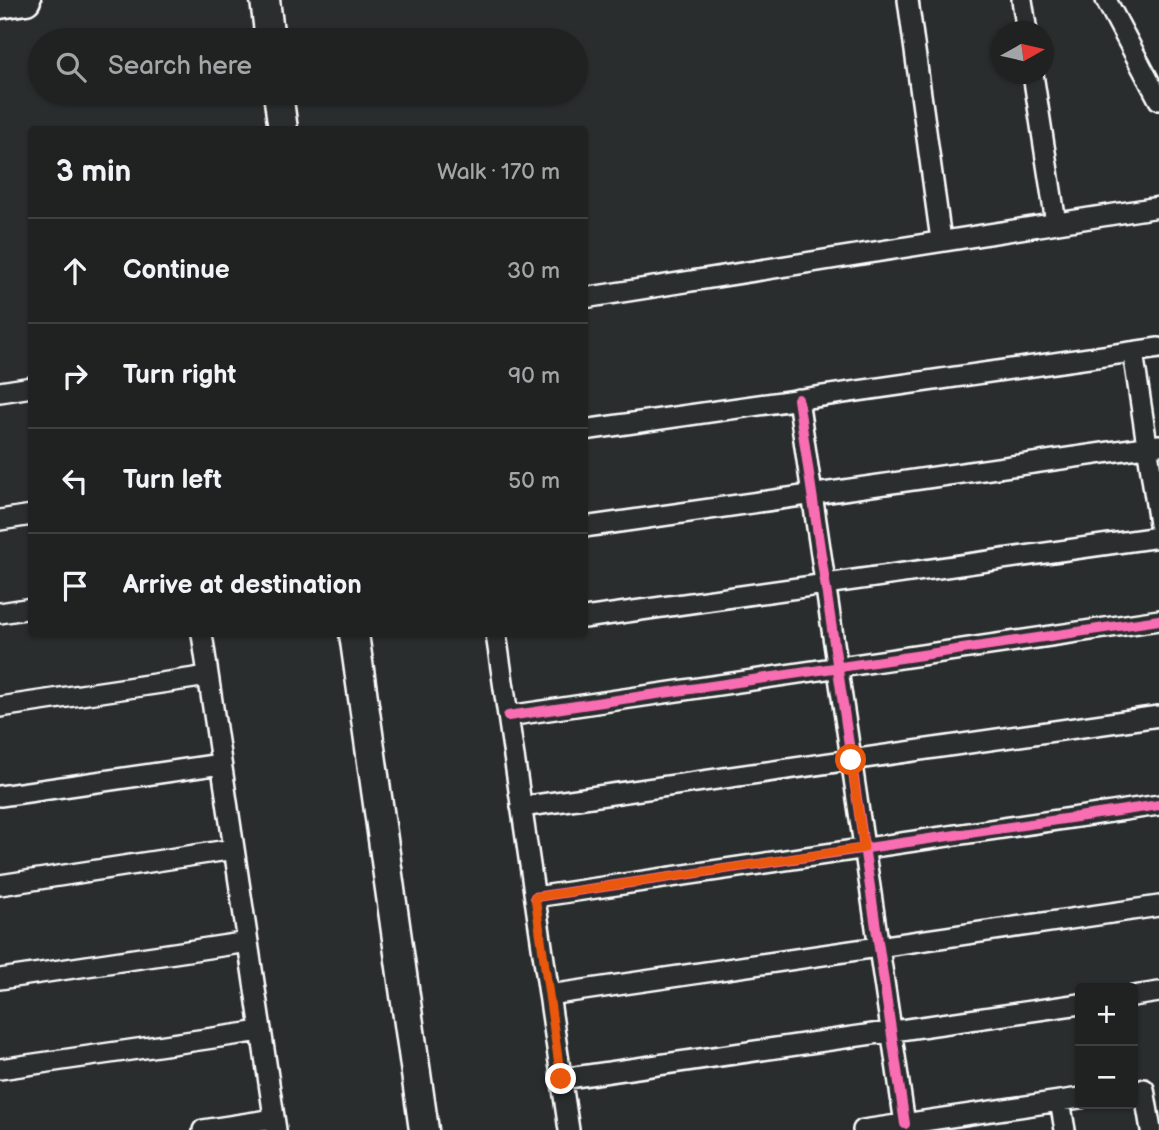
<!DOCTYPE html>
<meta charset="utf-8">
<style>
body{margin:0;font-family:"Balsamiq Sans",sans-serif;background:#282a2a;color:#f1f3f6}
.controls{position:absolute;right:21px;bottom:21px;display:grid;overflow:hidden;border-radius:7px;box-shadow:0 2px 5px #0004}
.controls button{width:63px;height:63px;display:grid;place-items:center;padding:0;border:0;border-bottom:2px solid #3d3f40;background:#202222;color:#f1f3f6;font:35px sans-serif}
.compass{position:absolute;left:991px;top:21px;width:63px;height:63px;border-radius:50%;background:#202222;box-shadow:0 2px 5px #0004;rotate:82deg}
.stop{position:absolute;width:21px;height:21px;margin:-16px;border:5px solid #ea580c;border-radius:50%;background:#fff}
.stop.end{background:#ea580c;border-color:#fff;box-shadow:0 2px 7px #0008}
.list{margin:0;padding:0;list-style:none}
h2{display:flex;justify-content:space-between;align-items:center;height:91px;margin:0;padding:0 28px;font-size:30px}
h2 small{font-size:23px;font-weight:400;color:#a2a4a5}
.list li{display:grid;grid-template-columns:46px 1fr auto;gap:21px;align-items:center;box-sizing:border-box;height:105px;padding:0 28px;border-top:2px solid #3d3f40}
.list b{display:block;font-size:26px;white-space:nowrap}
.list em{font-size:23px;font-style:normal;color:#a2a4a5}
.icon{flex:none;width:38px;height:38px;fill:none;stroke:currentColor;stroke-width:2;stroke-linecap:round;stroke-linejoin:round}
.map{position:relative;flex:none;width:1159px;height:1130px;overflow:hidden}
.search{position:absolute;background:#202222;box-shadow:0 2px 5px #0004;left:28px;top:28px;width:560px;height:77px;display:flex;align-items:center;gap:18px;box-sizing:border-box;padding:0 24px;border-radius:38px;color:#a2a4a5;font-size:26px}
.panel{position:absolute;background:#202222;box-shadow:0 2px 5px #0004;left:28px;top:126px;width:560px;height:511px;border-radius:7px}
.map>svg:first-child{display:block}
</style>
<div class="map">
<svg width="1159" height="1130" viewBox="0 0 1159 1130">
<rect width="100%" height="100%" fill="#2a2d2e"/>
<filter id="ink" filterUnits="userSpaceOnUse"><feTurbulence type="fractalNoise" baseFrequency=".0143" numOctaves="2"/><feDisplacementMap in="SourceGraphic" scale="14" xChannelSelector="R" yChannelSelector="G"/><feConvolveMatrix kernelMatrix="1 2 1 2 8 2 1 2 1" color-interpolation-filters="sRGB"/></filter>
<g filter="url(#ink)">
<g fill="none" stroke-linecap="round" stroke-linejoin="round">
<defs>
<path id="street" d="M908,0L941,240
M1022,0L1027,32
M1106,0L1159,100
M1033,74L1056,223
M584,298L1159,207
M1133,352L1159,524
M0,392L32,387
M798,399L905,1124
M584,430L1159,348
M0,520L32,515
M584,527L1159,445
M0,613L32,608
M584,618L1159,537
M202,634L276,1130
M496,634L569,1130
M0,707L208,676
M508,716L1159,620
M0,796L221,764
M521,807L1159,716
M0,885L234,849
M535,897L1159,805
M0,979L248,942
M549,995L1159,906
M1133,996L1159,992
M0,1069L261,1031
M561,1079L1080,1004
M1144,1089L1151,1130
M1060,1101L1065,1130
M203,1130L274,1119
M863,1130L1080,1098"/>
<path id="secondary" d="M265,0L270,40
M0,4L26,0
M278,93L283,130
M354,634L424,1130"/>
</defs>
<use href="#street" stroke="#fff" stroke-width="24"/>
<use href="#secondary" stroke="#fff" stroke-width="33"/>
<use href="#street" stroke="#2a2d2e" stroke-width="19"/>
<use href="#secondary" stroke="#2a2d2e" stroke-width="28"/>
<defs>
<path id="cycleway" d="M798,399L905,1124
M508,716L1159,620
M535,897L1159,805"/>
</defs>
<use href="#cycleway" stroke="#2a2d2e" stroke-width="15"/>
<use href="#cycleway" stroke="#f96db3" stroke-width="10"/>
</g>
</g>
<g fill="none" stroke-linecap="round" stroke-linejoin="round" filter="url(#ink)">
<path stroke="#ea580c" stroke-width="9" d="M561,1079L535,897L864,848L851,760"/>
</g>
</svg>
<div class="controls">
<button>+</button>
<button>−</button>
</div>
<svg class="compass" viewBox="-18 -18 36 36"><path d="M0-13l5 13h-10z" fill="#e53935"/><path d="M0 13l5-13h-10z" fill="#a2a4a5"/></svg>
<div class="stop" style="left:851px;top:760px"></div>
<div class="stop end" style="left:561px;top:1079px"></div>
<div class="search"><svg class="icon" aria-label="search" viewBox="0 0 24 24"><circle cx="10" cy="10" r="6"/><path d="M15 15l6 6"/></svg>Search here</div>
<section class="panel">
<h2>3 min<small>Walk · 170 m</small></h2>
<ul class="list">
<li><svg class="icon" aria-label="ahead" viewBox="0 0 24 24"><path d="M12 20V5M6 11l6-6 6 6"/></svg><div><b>Continue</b></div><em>30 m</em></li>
<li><svg class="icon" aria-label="right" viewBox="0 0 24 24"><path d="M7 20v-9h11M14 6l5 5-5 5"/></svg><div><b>Turn right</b></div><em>90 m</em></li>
<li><svg class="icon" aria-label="left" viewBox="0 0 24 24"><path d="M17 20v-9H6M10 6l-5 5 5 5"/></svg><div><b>Turn left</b></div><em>50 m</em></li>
<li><svg class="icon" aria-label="arrive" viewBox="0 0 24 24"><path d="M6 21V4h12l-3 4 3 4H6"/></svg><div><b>Arrive at destination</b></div></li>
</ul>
</section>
</div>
